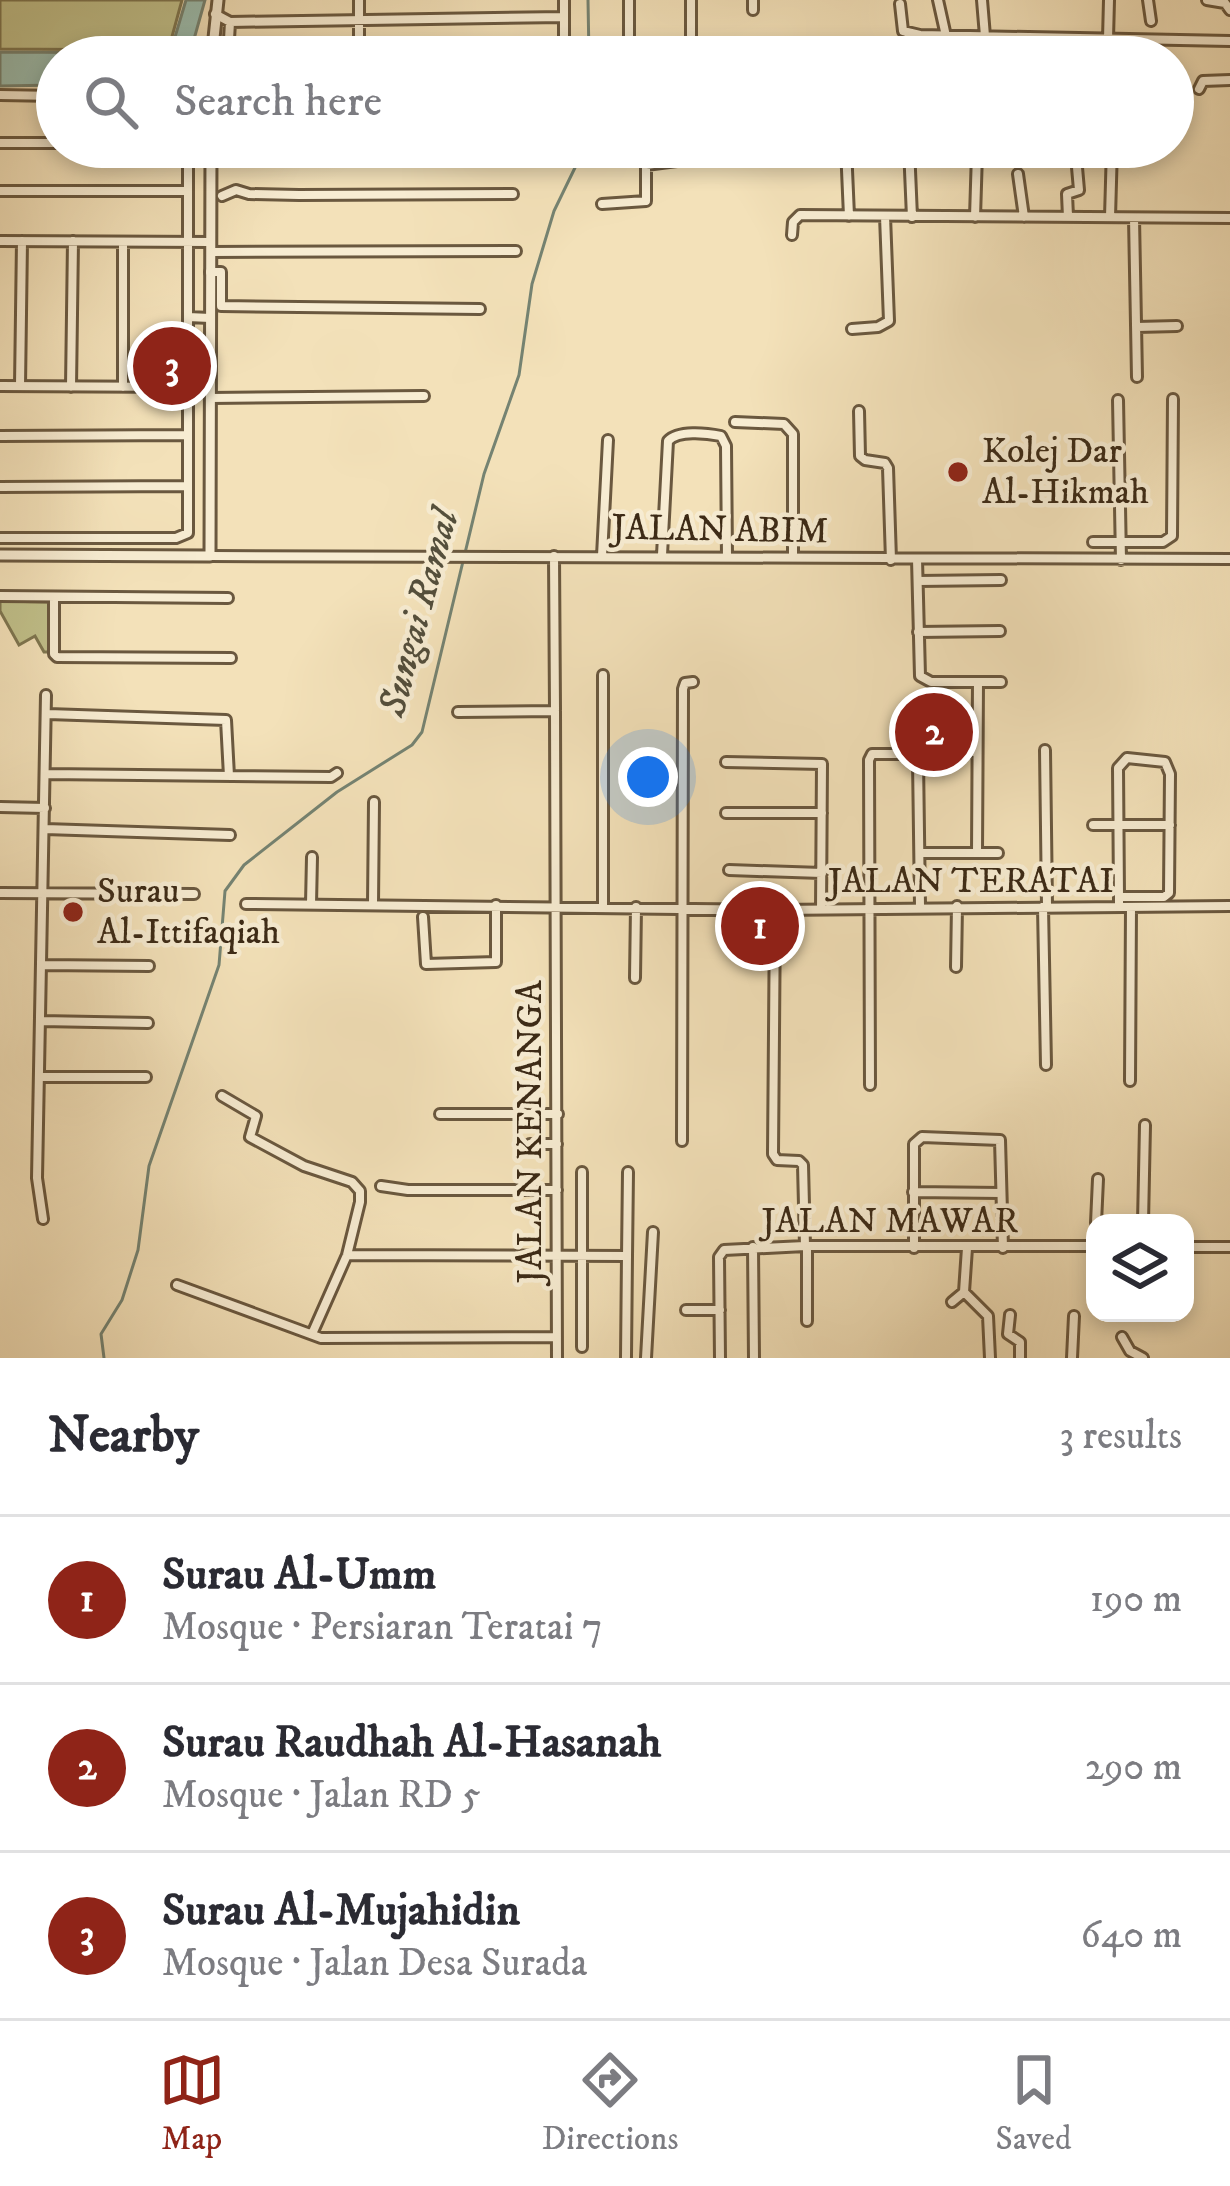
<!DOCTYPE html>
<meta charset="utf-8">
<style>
body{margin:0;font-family:"IM FELL DW Pica",serif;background:#f7f7f7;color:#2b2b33}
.controls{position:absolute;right:36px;bottom:36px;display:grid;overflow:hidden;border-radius:24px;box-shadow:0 6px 18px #0003}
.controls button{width:108px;height:108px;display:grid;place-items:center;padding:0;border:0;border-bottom:3px solid #e1e1e2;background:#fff;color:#2b2b33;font:60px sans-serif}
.you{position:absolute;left:648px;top:777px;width:42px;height:42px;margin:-30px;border:9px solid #fff;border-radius:50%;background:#1a73e8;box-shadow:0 0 0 18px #1a73e833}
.badge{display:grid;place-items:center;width:78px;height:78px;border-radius:50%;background:#8f2418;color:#fff;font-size:39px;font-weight:700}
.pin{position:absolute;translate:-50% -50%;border:6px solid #fff;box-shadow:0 3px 12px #0006}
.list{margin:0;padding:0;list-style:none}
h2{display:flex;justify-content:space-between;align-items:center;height:156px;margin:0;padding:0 48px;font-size:51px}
h2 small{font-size:39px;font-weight:400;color:#7c7c81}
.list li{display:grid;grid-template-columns:78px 1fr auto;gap:36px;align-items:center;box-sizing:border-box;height:168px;padding:0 48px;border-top:3px solid #e1e1e2}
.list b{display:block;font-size:45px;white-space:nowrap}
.list p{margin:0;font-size:39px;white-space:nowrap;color:#7c7c81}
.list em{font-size:39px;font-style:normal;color:#7c7c81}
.icon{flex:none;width:66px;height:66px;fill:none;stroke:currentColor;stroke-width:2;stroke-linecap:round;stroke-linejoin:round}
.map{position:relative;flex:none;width:1230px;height:1358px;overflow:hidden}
.search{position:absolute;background:#fff;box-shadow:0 6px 18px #0003;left:36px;right:36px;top:36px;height:132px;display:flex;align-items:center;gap:30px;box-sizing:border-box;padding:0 42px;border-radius:66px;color:#7c7c81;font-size:45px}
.sheet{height:660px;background:#fff}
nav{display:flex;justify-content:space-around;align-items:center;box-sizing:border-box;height:168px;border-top:3px solid #e1e1e2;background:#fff;font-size:33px;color:#7c7c81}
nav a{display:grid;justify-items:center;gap:6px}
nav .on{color:#8f2418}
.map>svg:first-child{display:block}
</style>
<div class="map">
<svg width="1230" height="1358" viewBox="0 0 1230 1358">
<rect width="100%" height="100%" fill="#f3e1b9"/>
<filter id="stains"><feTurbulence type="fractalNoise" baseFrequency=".00167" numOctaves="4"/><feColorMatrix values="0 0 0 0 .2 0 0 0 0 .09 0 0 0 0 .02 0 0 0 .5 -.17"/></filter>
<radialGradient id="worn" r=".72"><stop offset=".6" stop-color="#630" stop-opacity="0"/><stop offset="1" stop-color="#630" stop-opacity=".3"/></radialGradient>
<path fill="#c1c18b" stroke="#7e7650" stroke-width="3" d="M0,0H182L170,44L159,50L0,49Z
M0,601L49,602L51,652H44L35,636L19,645L0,611Z"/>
<path fill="#9bbeb0" stroke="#758372" stroke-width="3" d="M186,0H205L189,57H57V85L0,86V52L164,53L172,47Z"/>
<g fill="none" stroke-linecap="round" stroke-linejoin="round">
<path stroke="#758372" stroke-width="3" d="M588,0L589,57
M104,1358L101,1334L122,1300L138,1250L149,1166L219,965L225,891L244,865L337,792L412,745L422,732L484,474L519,375L532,284L554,211L585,147"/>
<defs>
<path id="minor" d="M359,0V57
M564,0V57
M938,0L946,36
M982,0L985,36
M1148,0L1151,21
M1207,0L1225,3L1230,10
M900,4L903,31L920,35L1230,41
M753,10V0
M215,14L230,22L228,57
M230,22L564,17
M1108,39L1109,0
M629,57V0
M691,57V0
M905,57L909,33
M953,57L958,36
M977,57L988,38
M1028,57L1029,37
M1107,57L1111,39
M1199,89L1203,81L1230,80
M0,95L57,96
M0,143H57
M846,147L849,216
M909,147L912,217
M1018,174L1024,217
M0,191H187
M222,196L236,190L249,194L299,195L513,194
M602,204L646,201V165L677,161V147
M975,217L977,153
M1068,217L1067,194L1079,190L1076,156
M1110,217L1112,147
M1134,218L1137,377
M792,235L793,222L800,215L1230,218
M0,241L211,242
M211,252L516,251
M210,272H221V306L480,309
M188,317L210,318
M1137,327L1177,326
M852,329L878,327L889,321L885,216
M0,386L188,387
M20,386L22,241
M71,387L73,241
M123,387V242
M210,398L424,396
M1118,400L1121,560
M859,411L860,456L865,460L885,463L888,468L891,560
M735,422L784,424L793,434V556
M0,436L188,435
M0,487L188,486
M0,538H176L188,533V147
M1093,542H1163L1172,536L1173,399
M662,555L668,441C678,430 706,433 721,436L726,446L727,557
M210,556L1230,559
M554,556L555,710
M602,556L608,440
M917,559L920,676L931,682H1001
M918,581L1001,580
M0,596L228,598
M54,597V654L57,657L231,658
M918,632L1000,631
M603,675V907
M458,712L555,711L557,1358
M48,714L226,720L229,776
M1045,750L1047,906
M726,762L822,764L821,909
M46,774L331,777L337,773
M0,807L45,808
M726,813H822
M1093,825H1170
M45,829L230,835
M920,853H998
M977,853L978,682
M729,870L822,873
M0,893L194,894
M1119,897H1164L1169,893L1170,774L1165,762L1127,758L1118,768L1119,897V907
M246,904L775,910L1230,906
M311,904L312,857
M373,904L374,802
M920,906L918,760C932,747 959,752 977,752
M1043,907L1046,1065
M775,910L773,1154L777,1160L799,1161L803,1165L805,1246
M423,917L426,964L496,962V905
M41,965L149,966
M956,967L957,906
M635,978L636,907
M41,1021L148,1023
M39,1077H146
M1130,1081L1131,907
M870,1085L869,760L872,754H907
M222,1096L256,1116L250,1137L304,1166L352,1182L360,1191V1202L347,1255L312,1334
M440,1114H558
M682,1141L683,689L685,683L693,682
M530,1144H557
M381,1186L408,1190H557
M913,1192L1001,1193
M43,1219L37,1178L46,695
M1096,1223L1098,1179
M1143,1223L1145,1125
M807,1246V1321
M753,1247L754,1358
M1185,1247H1230
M914,1248V1144L922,1137L1000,1140L1003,1248
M347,1255L627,1256L626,1357
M627,1256L628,1172
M177,1285L321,1338L557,1337
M964,1292L988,1316L990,1358
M952,1302L964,1292L967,1248
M686,1310H720
M1125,1313V1314
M1010,1315L1008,1334L1020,1342V1358
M1122,1337L1130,1351L1143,1358
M582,1347V1172
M646,1358L653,1232
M720,1358L719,1257L724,1250L805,1246H1095
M1072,1358L1074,1316"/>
<path id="tertiary" d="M212,57L218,0
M0,555L210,556L211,147"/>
</defs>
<use href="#minor" stroke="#6a583f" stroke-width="14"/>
<use href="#tertiary" stroke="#6a583f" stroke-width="15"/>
<use href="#minor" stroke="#f7ecd2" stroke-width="8"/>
<use href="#tertiary" stroke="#f7ecd2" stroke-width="9"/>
</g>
<g fill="#8f2418" stroke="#f7ecd2" stroke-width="4.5">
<circle cx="958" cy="472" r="12"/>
<circle cx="73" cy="912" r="12"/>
</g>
<g text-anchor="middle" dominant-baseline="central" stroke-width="9" stroke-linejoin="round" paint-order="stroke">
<g font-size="36" fill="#3c2a16" stroke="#f7ecd2" text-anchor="start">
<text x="982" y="451">Kolej Dar<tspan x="982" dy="41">Al-Hikmah</tspan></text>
<text x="97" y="891">Surau<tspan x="97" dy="41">Al-Ittifaqiah</tspan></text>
</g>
<g font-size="36" fill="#3c2a16" stroke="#f7ecd2">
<text transform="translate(720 530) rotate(1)">JALAN ABIM</text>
<text x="971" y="881">JALAN TERATAI</text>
<text transform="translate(530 1132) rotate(-90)">JALAN KENANGA</text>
<text x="890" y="1221">JALAN MAWAR</text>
</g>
<g font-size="39" font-style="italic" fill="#544f3c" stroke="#f7ecd2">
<text transform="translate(419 613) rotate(-75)">Sungai Ramal</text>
</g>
</g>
<rect width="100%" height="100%" filter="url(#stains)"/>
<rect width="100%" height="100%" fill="url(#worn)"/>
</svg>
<div class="controls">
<button><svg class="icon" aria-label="layers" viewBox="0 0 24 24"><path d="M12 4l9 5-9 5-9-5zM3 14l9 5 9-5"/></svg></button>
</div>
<div class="you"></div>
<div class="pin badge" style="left:760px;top:926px">1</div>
<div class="pin badge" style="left:934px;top:732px">2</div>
<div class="pin badge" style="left:172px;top:366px">3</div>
<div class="search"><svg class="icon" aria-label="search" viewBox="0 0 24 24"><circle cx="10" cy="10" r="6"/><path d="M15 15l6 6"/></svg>Search here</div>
</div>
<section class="sheet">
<h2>Nearby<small>3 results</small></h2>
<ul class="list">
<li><span class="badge">1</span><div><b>Surau Al-Umm</b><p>Mosque · Persiaran Teratai 7</p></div><em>190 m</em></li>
<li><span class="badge">2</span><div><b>Surau Raudhah Al-Hasanah</b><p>Mosque · Jalan RD 5</p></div><em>290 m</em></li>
<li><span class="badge">3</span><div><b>Surau Al-Mujahidin</b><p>Mosque · Jalan Desa Surada</p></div><em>640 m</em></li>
</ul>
</section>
<nav>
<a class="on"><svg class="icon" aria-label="map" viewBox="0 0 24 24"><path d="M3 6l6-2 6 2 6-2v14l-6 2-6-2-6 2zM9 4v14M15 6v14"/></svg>Map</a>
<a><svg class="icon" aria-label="directions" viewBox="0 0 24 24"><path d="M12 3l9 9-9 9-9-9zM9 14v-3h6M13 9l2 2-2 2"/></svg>Directions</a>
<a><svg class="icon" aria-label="saved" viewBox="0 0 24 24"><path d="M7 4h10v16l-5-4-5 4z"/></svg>Saved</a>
</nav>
